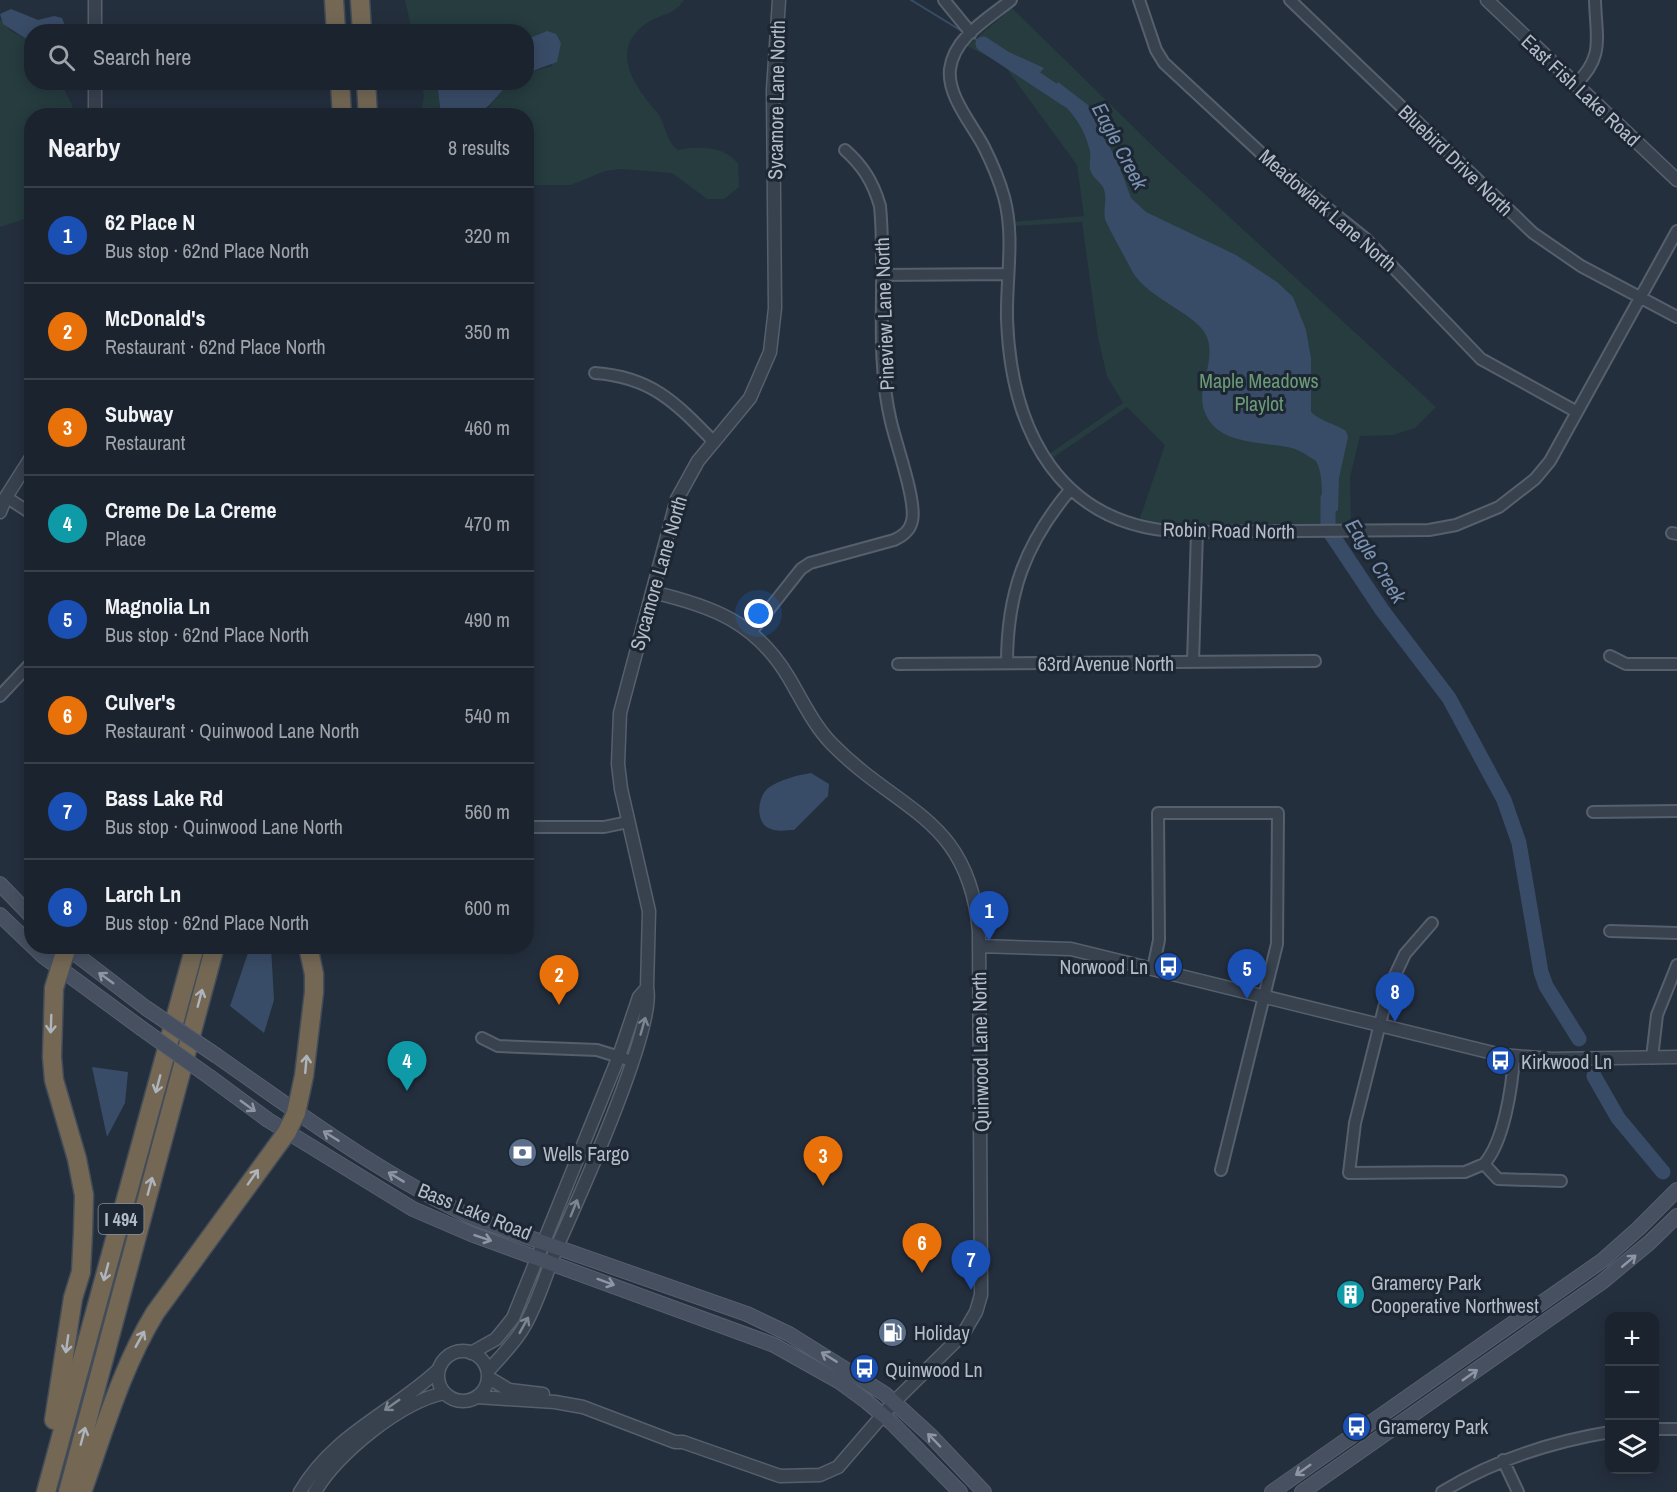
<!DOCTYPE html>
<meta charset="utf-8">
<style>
body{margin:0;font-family:"Archivo Narrow",sans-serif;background:#282f3a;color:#f1f3f6}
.controls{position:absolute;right:18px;bottom:18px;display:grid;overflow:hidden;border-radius:12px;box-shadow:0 3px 15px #0003}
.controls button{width:54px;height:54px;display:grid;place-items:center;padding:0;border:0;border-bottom:2px solid #39404a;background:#1b232e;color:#f1f3f6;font:30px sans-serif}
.you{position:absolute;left:759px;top:614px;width:21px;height:21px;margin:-15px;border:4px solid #fff;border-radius:50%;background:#1a73e8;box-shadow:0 0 0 9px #1a73e833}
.badge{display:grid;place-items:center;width:39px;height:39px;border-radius:50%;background:#bca0f2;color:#fff;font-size:20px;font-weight:700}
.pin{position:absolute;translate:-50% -50px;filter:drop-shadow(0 2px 3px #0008)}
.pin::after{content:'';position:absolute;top:32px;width:21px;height:18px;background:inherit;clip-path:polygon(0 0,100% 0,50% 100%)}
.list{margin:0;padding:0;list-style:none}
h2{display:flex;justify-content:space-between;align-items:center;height:78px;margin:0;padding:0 24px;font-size:26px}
h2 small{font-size:20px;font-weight:400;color:#a0a4aa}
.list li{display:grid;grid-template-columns:39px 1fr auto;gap:18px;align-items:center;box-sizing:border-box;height:96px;padding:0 24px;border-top:2px solid #39404a}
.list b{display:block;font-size:22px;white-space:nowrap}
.list p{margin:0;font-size:20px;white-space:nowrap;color:#a0a4aa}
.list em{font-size:20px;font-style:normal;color:#a0a4aa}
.icon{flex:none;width:33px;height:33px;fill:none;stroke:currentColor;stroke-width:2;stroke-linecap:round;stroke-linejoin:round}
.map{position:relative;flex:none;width:1677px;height:1492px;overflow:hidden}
.search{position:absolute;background:#1b232e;box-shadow:0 3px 15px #0003;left:24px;top:24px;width:510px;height:66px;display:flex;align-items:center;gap:15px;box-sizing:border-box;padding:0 21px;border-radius:24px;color:#a0a4aa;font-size:22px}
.panel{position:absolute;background:#1b232e;box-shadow:0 3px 15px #0003;left:24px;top:108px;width:510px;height:846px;border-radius:24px}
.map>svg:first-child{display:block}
</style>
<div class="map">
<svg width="1677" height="1492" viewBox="0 0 1677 1492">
<rect width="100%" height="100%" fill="#242f3e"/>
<path fill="#263c3f" d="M405,0H684C674,15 664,13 650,21C608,46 632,84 656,111C666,122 665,142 678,150C698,146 726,146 738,164L739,187L724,199H707L672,173L621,169L605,171L571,185H527L526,116L476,115L488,108L509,83L526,82L527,73L552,66L547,31L527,39L526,32L412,31Z
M1012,8L1161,154L1436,407L1415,428L1393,435L1360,436L1350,477L1351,525L1176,526L1150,523L1140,518L1165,445L1127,407L1051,459L1049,454L1123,403L1107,376L1098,338L1082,222L1014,226V222L1084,216L1077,165L1004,65L967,46Z
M0,19L11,31L31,42L32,82L61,83L72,105V115L32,116L31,217L0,227Z
M421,83H437L441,115H421L424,95Z"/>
<path fill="#394c67" d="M11,9L38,20L54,16L62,18L67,31L32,32L31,42L3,24L0,14Z
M547,31L556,34L561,43L557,62L527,73V39Z
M987,42L1044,68L1033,81C1014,71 1001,58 982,48Z
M1058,82L1088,105L1119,165L1131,198L1146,212L1236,255L1277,282L1293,297L1306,330L1311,358V412C1320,421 1335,424 1346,431L1348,437L1339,478L1338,510L1328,516C1318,502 1326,480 1316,461C1308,456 1300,450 1292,448C1268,442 1228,445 1211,423C1189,395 1216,370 1208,340C1202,315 1148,300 1132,271C1128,263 1106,223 1105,219C1103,208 1108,198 1103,187C1099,181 1091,176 1090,169C1089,163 1091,156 1090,151C1084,125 1069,108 1050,92Z
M437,83V82L509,83C481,115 484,116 441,115Z
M811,773L829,784L828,796L794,830C787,830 777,832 771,829C755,824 757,799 767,789C778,780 798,775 811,773Z
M250,947H271L274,1000L264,1033L230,1006Z
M92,1067L128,1072L125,1103L107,1137Z"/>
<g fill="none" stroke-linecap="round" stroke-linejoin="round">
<path stroke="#394c67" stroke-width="2" d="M911,0L965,33
M972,37L985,45"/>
<path stroke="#394c67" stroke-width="15" d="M983,44L1068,100
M1328,498V529L1382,610L1449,698L1504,800L1519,843L1541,972L1546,986L1579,1039
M1594,1076L1618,1118L1663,1172"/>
<defs>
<path id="minor" d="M944,0L971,33
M1011,0C989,18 954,37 950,69C947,96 972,124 984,147C992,163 999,179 1004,197C1015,237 1006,278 1007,319C1011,432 1060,528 1185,532L1429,530L1456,525L1499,507L1535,479L1550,461L1677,231
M1139,0L1156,50L1164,63L1276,167L1366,239L1481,359L1577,412
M1290,0L1533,233L1581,266L1677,317
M1575,85C1605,56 1596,39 1595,0
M882,275L1008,274
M595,373C652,377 676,403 714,442
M6,497L32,514
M1672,533L1677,534
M751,632L801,569L810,563L894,540C903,536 910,531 912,521C917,502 896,444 891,422C874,351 887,278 880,206C873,182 863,166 845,150
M1610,656L1626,664H1677
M1193,662L1197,532
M1007,663C1007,593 1025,544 1070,490
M898,664L1315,661
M0,696L32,662
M1593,812L1677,811
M526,827H604L628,822
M1432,923L1405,954L1389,988L1355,1123L1349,1173L1465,1172L1484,1164L1498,1179L1561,1181
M1610,931L1677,933
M1153,969L1159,940L1158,813H1278L1277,944L1221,1170
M482,1038L498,1046L597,1050L632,1061
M1652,1058L1657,1015L1677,965
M1484,1164C1504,1142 1512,1087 1514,1057
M1654,1429H1677
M1503,1460L1518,1492
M1442,1492C1494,1460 1550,1442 1610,1432"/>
<path id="tertiary" d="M95,0V32
M1487,0L1677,180
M95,82V116
M0,512L6,497L32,456
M979,946L1071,949L1501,1055L1552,1059L1677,1057
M438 1376a25 25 0 1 1 50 0a25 25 0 1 1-50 0Z
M471,1353L496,1339L513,1318L619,1056L639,997L647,988
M488,1371C501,1356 516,1342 525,1325C539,1300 546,1274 556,1249C576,1204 657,1026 647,988L649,911L621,789L618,764L620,713L677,499L698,461L750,398L770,352L775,308L773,90L779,0
M489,1378L509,1390L543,1394
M477,1397L555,1402L583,1407L675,1442H683L780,1476L820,1475L838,1467L894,1402L963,1334L976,1312L981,1295L979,931C968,816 899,813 831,743C813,724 802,700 789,678C756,622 712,606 652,592
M300,1492C334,1434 392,1413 438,1370
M315,1492C336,1454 402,1401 445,1393"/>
<path id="secondary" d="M0,884L32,917
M0,915L43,956L141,1028
M65,946L146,1008
M217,1056C301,1115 383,1176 476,1219L747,1314L789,1334L885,1394L931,1436L984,1492
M211,1078L268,1120L413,1209L471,1234L774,1345L840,1382L866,1401L891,1422L960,1492
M1272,1492L1603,1260L1639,1228L1677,1190
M1302,1492L1602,1282L1649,1243L1677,1216"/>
<path id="motorway" d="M334,0L336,32
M360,0L362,32
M340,82L342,116
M366,82L368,116
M54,1420L73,1298L81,1272L83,1233L84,1195L77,1159L54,1080L52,1057L54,988L67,946
M46,1492L195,946
M68,1492L215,946
M82,1492C104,1431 121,1369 155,1313L287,1132L296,1113L304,1076L314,992V974L308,946"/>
</defs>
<use href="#minor" stroke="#565f6c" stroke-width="14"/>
<use href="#tertiary" stroke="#565f6c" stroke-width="15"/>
<use href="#secondary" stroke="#565f6c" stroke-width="16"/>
<use href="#motorway" stroke="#434c59" stroke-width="21"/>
<use href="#minor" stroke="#38414e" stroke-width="10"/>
<use href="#tertiary" stroke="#38414e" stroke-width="12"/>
<use href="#secondary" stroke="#465061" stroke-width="14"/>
<use href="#motorway" stroke="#746855" stroke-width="18"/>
<defs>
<path id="secondary-bridge" d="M146,1008L217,1056
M141,1028L211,1078"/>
</defs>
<use href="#secondary-bridge" stroke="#565f6c" stroke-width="16" stroke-linecap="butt"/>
<use href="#secondary-bridge" stroke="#465061" stroke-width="14"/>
</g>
<defs><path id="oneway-shaft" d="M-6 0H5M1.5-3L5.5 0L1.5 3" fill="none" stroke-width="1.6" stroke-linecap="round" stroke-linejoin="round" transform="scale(1.5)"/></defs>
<g stroke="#8e96a5">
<use href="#oneway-shaft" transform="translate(106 978) rotate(-144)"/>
<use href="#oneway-shaft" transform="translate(248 1106) rotate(36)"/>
<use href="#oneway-shaft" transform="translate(331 1136) rotate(-148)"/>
<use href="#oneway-shaft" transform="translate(396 1177) rotate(-149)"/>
<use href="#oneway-shaft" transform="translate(483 1238) rotate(19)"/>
<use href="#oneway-shaft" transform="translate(1629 1261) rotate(-40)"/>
<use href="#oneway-shaft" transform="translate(606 1282) rotate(20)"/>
<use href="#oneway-shaft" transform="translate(829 1357) rotate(-148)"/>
<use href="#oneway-shaft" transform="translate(1470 1375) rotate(-35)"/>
<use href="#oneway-shaft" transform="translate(934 1440) rotate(-134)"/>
<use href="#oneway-shaft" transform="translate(1303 1470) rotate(145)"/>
</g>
<g stroke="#aeb4bd">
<use href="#oneway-shaft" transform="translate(200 998) rotate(-75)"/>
<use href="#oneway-shaft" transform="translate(51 1024) rotate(92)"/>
<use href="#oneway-shaft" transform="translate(306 1064) rotate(-85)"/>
<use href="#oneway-shaft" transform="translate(158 1084) rotate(105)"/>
<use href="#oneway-shaft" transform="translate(253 1177) rotate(-55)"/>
<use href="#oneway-shaft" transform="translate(150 1186) rotate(-75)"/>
<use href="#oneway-shaft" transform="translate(106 1272) rotate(105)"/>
<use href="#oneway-shaft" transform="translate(140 1339) rotate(-61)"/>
<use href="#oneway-shaft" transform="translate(67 1344) rotate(98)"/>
<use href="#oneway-shaft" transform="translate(83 1436) rotate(-75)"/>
</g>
<g stroke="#7c8592">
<use href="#oneway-shaft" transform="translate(643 1026) rotate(-74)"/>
<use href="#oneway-shaft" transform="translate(574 1208) rotate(-68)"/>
<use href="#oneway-shaft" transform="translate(524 1325) rotate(-61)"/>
<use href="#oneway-shaft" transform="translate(392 1405) rotate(145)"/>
</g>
<defs>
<symbol id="bus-disc" viewBox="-11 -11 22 22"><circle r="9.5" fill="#1a4fb4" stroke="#1d2633"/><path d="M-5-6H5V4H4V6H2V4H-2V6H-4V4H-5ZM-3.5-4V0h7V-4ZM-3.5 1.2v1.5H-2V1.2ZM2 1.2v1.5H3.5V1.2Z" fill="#fff"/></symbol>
<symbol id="bank-disc" viewBox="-11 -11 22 22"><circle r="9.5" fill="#5c6f8a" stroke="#1d2633"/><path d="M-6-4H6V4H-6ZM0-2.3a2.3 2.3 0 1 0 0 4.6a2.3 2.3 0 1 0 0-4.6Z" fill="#fff"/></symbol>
<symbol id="building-disc" viewBox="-11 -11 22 22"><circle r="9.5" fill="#0f9aa8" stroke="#1d2633"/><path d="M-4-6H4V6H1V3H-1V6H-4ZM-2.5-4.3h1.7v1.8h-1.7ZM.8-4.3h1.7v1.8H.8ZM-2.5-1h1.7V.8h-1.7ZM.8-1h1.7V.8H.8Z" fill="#fff"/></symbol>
<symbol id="fuel-disc" viewBox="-11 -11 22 22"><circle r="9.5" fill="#5c6f8a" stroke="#1d2633"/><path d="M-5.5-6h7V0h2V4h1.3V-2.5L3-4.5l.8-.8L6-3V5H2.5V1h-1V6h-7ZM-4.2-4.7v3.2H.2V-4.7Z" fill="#fff"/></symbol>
</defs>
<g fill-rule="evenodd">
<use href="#bus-disc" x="1152" y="950" width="33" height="33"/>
<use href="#bus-disc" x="1484" y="1044" width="33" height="33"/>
<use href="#bank-disc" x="506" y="1136" width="33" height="33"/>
<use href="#building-disc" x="1334" y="1278" width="33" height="33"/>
<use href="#fuel-disc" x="876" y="1316" width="33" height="33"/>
<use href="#bus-disc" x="848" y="1352" width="33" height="33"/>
<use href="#bus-disc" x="1340" y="1410" width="33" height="33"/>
</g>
<g text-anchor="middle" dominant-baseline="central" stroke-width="6" stroke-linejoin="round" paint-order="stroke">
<rect fill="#1d2633" stroke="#878f9c" stroke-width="1.5" x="98.5" y="1204" width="45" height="30" rx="4.5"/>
<g font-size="18" font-weight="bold" fill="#b4bcc9">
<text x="121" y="1219">I 494</text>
</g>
<g font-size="20" fill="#b4bcc9" stroke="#1d2633">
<text transform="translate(1581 90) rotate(43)">East Fish Lake Road</text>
<text transform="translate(776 100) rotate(-89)">Sycamore Lane North</text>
<text transform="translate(1456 160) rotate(44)">Bluebird Drive North</text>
<text transform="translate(1328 210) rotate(41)">Meadowlark Lane North</text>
<text transform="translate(884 314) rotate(-92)">Pineview Lane North</text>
<text transform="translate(1229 530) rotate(1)">Robin Road North</text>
<text transform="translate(658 573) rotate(-74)">Sycamore Lane North</text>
<text x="1106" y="663">63rd Avenue North</text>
<text transform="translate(980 1052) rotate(-91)">Quinwood Lane North</text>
<text transform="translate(475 1211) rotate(22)">Bass Lake Road</text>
</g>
<g font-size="20" fill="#6b9a76" stroke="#1d2633">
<text x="1259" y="380">Maple Meadows<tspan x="1259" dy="23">Playlot</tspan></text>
</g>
<g font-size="20" fill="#b4bcc9" stroke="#1d2633" text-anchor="start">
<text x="1148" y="966" text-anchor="end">Norwood Ln</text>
<text x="1521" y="1061">Kirkwood Ln</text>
<text x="543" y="1153">Wells Fargo</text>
<text x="1371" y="1282">Gramercy Park<tspan x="1371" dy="23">Cooperative Northwest</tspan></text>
<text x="914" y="1332">Holiday</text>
<text x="885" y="1369">Quinwood Ln</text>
<text x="1378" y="1426">Gramercy Park</text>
</g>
<g font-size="21" font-style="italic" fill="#7c92b1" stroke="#1d2633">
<text transform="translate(1120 146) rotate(62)">Eagle Creek</text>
<text transform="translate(1376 561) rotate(58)">Eagle Creek</text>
</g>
</g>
</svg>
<div class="controls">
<button>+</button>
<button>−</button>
<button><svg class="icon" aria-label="layers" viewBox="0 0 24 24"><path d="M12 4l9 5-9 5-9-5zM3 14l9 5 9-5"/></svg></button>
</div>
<div class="you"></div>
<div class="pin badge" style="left:989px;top:941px;background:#1a4fb4">1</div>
<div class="pin badge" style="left:559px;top:1005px;background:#e8710a">2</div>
<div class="pin badge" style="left:823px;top:1186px;background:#e8710a">3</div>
<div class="pin badge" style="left:407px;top:1091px;background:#0f9aa8">4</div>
<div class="pin badge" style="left:1247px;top:999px;background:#1a4fb4">5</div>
<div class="pin badge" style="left:922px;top:1273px;background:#e8710a">6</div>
<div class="pin badge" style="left:971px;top:1290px;background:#1a4fb4">7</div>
<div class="pin badge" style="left:1395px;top:1022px;background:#1a4fb4">8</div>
<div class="search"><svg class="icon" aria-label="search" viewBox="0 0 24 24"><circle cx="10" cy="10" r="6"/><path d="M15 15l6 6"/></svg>Search here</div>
<section class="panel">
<h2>Nearby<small>8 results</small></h2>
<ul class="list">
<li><span class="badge" style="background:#1a4fb4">1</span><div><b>62 Place N</b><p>Bus stop · 62nd Place North</p></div><em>320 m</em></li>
<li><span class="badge" style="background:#e8710a">2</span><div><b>McDonald's</b><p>Restaurant · 62nd Place North</p></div><em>350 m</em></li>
<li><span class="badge" style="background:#e8710a">3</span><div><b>Subway</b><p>Restaurant</p></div><em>460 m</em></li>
<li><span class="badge" style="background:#0f9aa8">4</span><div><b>Creme De La Creme</b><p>Place</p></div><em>470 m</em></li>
<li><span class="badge" style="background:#1a4fb4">5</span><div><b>Magnolia Ln</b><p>Bus stop · 62nd Place North</p></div><em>490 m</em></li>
<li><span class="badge" style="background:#e8710a">6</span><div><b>Culver's</b><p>Restaurant · Quinwood Lane North</p></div><em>540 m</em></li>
<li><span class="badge" style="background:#1a4fb4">7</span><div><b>Bass Lake Rd</b><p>Bus stop · Quinwood Lane North</p></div><em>560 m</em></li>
<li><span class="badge" style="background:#1a4fb4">8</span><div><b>Larch Ln</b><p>Bus stop · 62nd Place North</p></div><em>600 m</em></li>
</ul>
</section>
</div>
